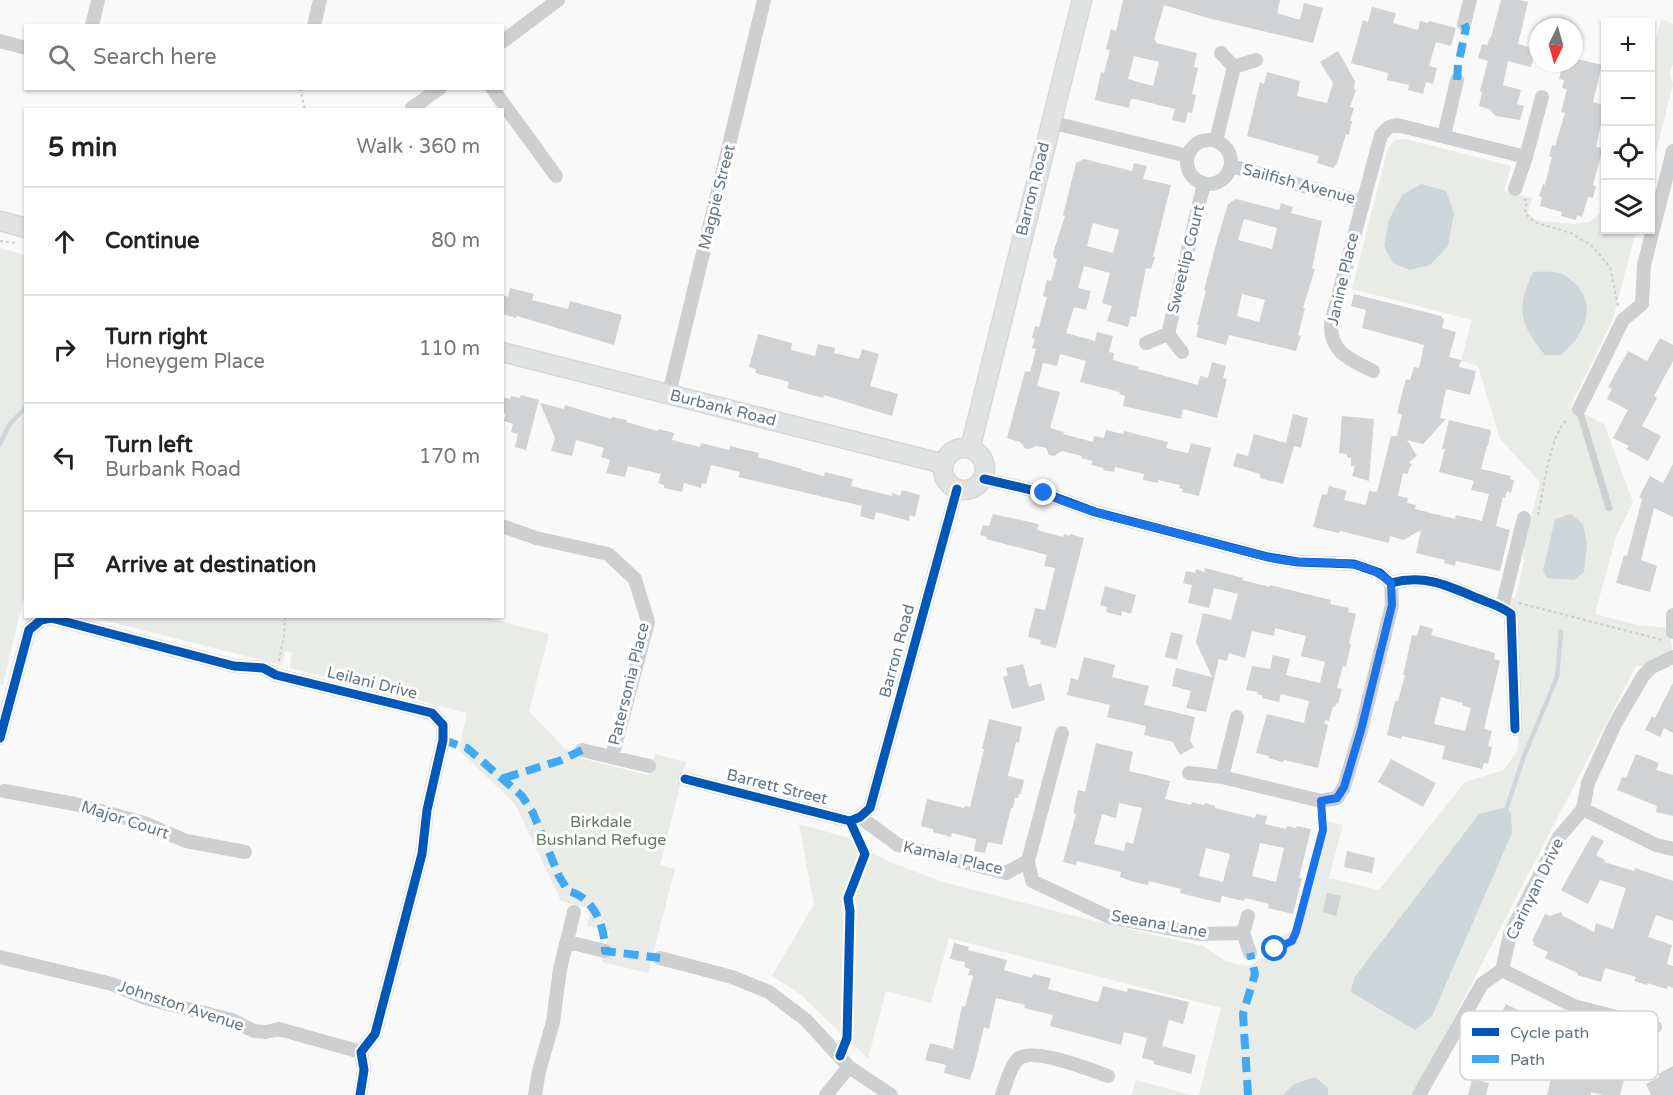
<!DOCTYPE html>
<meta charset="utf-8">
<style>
body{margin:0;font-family:"Varela Round",sans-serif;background:#f6f6f6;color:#222}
.controls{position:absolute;right:18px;top:18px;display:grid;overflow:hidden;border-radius:0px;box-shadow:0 2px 4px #0004}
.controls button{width:54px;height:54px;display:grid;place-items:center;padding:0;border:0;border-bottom:2px solid #e0e0e0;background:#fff;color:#222;font:30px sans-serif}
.compass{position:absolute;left:1529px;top:18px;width:54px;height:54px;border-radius:50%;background:#fff;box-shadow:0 2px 4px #0004;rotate:185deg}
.stop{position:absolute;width:18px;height:18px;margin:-14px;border:4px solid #1a73e8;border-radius:50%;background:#fff}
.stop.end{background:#1a73e8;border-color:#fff;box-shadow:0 2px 6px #0008}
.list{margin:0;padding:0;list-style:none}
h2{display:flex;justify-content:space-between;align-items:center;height:78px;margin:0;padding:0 24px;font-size:26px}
h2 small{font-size:20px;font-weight:400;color:#767676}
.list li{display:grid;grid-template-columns:39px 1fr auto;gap:18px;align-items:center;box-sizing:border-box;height:108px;padding:0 24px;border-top:2px solid #e0e0e0}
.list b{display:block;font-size:22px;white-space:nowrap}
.list p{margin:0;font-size:20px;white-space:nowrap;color:#767676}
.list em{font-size:20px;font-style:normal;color:#767676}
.icon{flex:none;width:33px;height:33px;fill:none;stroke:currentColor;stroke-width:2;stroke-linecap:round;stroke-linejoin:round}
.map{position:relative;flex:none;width:1673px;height:1095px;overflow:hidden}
.search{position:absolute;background:#fff;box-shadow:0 2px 4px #0004;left:24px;top:24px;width:480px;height:66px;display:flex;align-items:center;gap:15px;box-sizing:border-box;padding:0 21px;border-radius:0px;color:#767676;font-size:22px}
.panel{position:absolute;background:#fff;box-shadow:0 2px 4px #0004;left:24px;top:108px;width:480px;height:510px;border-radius:0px}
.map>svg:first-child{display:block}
</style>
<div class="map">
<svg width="1673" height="1095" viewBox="0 0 1673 1095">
<rect width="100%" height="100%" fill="#f9f9f9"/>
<path fill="#e8ebe6" d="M1661,19L1673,24V63L1670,74L1673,84L1651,172V61Z
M1406,139L1511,166L1504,191L1532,198L1528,213L1535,219L1542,221L1575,224L1589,222L1599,214L1605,199L1606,230H1636L1613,319L1570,407L1604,424L1633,502L1616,537L1595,614L1638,625L1669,628L1673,654L1648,666H1636L1414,1095H1199L1221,1008L949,938L931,1003L886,991L868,1059L800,994L772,976L814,904L799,824L846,837L885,860L943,882L1094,921L1203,946L1227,962L1248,966L1267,955L1270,943L1295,929L1321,820L1343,825L1329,878L1379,890L1465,782L1504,770L1518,749L1516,635L1506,606L1509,596L1515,598L1525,559L1523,557L1524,546L1540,482L1500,439L1478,366L1461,361L1472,320L1352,289L1388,148L1395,140Z
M0,248L26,255L25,600H23L3,685L0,684Z
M480,616L549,634L529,711L565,749L573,752L572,756L648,775L655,754L686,762L660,865L675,869L648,973L602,962L610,931L587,926L590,909L561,901L515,804L459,750L467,713L290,668L292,653L285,651L282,665L91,617Z
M1136,1080L1191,1095H1132Z"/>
<path fill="#ced6d9" d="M1421,184L1446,191L1454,213L1448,246L1430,265L1410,270L1393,263L1384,246L1389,220L1402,195Z
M1533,272C1541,272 1555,271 1562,274C1601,296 1589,331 1561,355H1545C1519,323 1516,309 1533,272Z
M1571,514L1583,524L1587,543L1584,572L1574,580L1547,578L1543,571L1555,519Z
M1507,807L1511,814L1512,833L1432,1016L1415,1030L1351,992L1354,978L1479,814Z
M1315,1077L1328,1088V1095H1283L1294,1084Z"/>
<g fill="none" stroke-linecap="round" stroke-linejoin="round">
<path stroke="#ced6d9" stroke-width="4.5" d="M0,444L9,425L26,407
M1507,807L1524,756L1557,677L1561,632"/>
</g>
<path fill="#d0d2d3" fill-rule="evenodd" d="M1123,0H1280L1277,13L1300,20L1304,3L1323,8L1313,43L1208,18L1164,5L1154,40L1156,41V43L1197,53L1194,67L1198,68L1192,94L1196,95L1192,113L1188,112L1185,123L1172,120L1175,109L1135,99H1131L1129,108L1095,100L1101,72L1104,73L1110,50L1106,49L1111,29L1116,31ZM1134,56L1159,62L1153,86L1128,79Z
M1501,0H1519L1528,2L1518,44L1536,49L1531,67L1508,61L1503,85L1521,90L1517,104L1524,106L1520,120L1496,116L1489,109L1479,106L1482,92L1480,91L1488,61L1478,58L1482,44L1487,45L1490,37H1491Z
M1372,7L1396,13L1393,23L1418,30L1420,21L1428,23L1429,21L1456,28L1451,46L1436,42L1429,66L1437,68L1433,84L1426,82L1423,94L1408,90L1409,85L1387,80L1388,73L1351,63L1363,20L1368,22Z
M1338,51L1355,81L1354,89L1356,90L1350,107L1354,108L1350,121H1352L1349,135L1346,134L1337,164L1333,168L1317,163L1319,156L1247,136L1260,82L1264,84L1267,72L1300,81L1297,96L1327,103L1333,83L1320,62Z
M1574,58L1602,65L1593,102L1605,105L1596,147L1603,148L1593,185L1596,186L1593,198L1588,197L1582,217L1577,215L1576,220L1561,216L1562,212L1540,206L1542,197L1539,196L1543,184L1545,185L1552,157L1549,156L1552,145L1555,146L1565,113L1561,112L1567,89L1562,88L1564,80L1559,79L1563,63H1574Z
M1084,159L1132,171L1134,163L1147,166L1143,179L1171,185L1153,257H1155L1151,269L1146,268L1136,317L1131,316L1128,327L1107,321L1112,306L1102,303L1110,273L1084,266L1078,288L1091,291L1086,310L1074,307L1066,333L1095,341L1097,332L1113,336L1109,352L1114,353L1113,360L1139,367L1138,369L1154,373L1198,385L1200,376L1208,378L1212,362L1226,366L1223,378L1227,379L1217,418L1183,409L1181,419L1123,406L1125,396L1119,394L1120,392L1080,382L1086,361L1060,354L1057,366L1043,363L1037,386L1060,392L1050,428L1064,432L1063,434L1093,442L1094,436L1104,438L1106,430L1123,434L1124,431L1168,442L1166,448L1188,453L1191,443L1211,448L1199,496L1182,492L1183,489L1179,488L1180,485L1158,480V483L1143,480L1144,474L1115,467L1114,472L1103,470L1104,468L1091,465L1093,461L1081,458L1082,456L1062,451L1054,456L1049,455L1046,448L1036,446L1029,449L1025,448L1020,442L1007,438L1025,371L1030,372L1036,349L1032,348L1035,339L1032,338L1035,326L1039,327L1047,297L1043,296L1047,280L1051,281L1057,259L1054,258L1053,253L1065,216L1063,215L1076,163ZM1093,223L1119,230L1113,253L1087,246Z
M1236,199L1279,210L1281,203L1293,207L1291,213L1322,221L1312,268L1315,269L1303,308H1305L1298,335L1301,336L1296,351L1229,335L1226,345L1196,337L1199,325H1197L1206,291L1204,290L1218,237L1228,204ZM1244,219L1277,228L1272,249L1238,240ZM1242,294L1265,300L1259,322L1237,316Z
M510,288L534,294L532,300L568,309L570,301L622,315L614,345L517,316L516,318L502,314V295L508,297Z
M1354,294L1441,316L1444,320L1442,328L1456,332L1449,357L1461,360L1459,367L1476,371L1470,395L1446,389L1440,418L1446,419L1423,444L1407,440L1417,456L1409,462L1412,465L1409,468L1408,474L1403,473L1398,496L1408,498L1407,503L1416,505L1415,509L1455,519L1456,515L1482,521L1489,494L1471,490L1474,481L1439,472L1445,449H1442L1449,420L1491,430L1488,446H1487L1481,469L1511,476L1510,479L1514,480L1511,493L1507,491L1505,498L1503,497L1496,526L1510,530L1500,571L1456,561L1455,566L1444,563L1445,560L1416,553L1421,530L1403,540L1390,536L1389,543L1340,531L1339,533L1313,527L1322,494L1327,495L1329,486L1347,491L1344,500L1366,505L1369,491L1377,492L1391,436H1397L1402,415L1397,413L1406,379L1410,380L1414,367L1419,368L1424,345L1362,328L1366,310L1351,306Z
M758,334L792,343L791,350L815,356L818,344L835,348L834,353L859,359L862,349L879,354L870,386L898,394L892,416L824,395L823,398L787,388L789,382L755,373L756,369L749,367Z
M1660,338L1673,345V361L1654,396L1657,398L1642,426L1661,436L1648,461L1626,449L1629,446L1613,438L1628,410L1607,399L1612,389L1608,387L1628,351L1647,361Z
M521,395L539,400L526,450L515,447L518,434L511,432L513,424L504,421L506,414L502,413V397L510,399L511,396L520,398Z
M540,403L564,409L565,405L611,419L612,417L627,420L626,422L658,431L659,429L674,433L672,440L700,447L701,443L729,450L730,446L759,453L758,457L802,469L801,470L824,476L825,472L853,479L851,486L892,496V493L900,496L902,490L920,495L915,517L910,515L909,521L876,512L874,520L860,516L862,506L738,477L740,472L711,465L706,484L702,483L701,488L684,483L682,492L664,488V485L658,483L661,474L628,466L625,477L606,473L610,460L601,457L604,448L576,440L572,456L551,451L555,438Z
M1293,414L1308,418L1301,448L1294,446L1283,484L1260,478V474L1233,466L1237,453L1248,456L1254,434L1286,443Z
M1342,416L1374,419L1369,481L1352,476L1355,466H1351V458L1347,457V454L1339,453Z
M1673,464V517L1654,508L1641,560L1657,566L1650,592L1616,583L1624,555L1627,556L1642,499L1639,497L1650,476L1663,483Z
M993,514L1039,524L1037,530L1063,537L1064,534L1070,536V534L1084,538L1056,648L1040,644L1041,640L1028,637L1035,608L1045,610L1055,568L1044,566L1047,555L986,539L987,537L980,535L983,525L989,526Z
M1205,568L1243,578L1242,580L1270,587V585L1331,600L1330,604L1349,608L1348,612L1356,614L1349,644H1351L1346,667L1343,666L1337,688L1342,689L1338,704L1336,703L1335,707H1333L1329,721L1325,720L1324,723L1328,725L1318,768L1284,760L1283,762L1268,758L1269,756L1256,753L1267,714L1304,723L1309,701L1281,694L1279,702L1262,698L1263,696L1257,694L1258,692L1246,690L1252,666L1270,669L1273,655L1290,659L1286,675L1320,683L1325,662L1301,656L1306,636L1275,628L1274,636L1252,631L1245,658L1229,653L1227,661L1219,659L1206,712L1186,708L1191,691L1172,686L1176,668L1212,677L1196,642L1203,613L1231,620L1238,594L1214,588L1209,608L1188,603L1192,585L1183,583L1186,571L1195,573L1196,569L1204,572Z
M1105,586L1136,595L1131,614L1122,611L1121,616L1106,612L1107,607L1100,605Z
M1420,625L1433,629L1431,635L1495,653L1494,659L1500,661L1484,729L1492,731L1488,746L1492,747L1488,764L1484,763L1482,769L1442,759L1445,746L1402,736L1401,739L1387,735L1395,701H1398L1405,675H1403L1412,635L1417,636ZM1441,697L1463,703L1462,705L1471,708L1465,731L1434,724Z
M1171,632L1183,635L1177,660L1165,657Z
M1084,657L1115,665L1112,677L1149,686L1144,705L1195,717L1190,741L1194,747L1180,755L1173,742L1144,735L1146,726L1107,717L1110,705L1067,695L1071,678L1078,680Z
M1023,664L1029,687L1041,683L1045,700L1012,709L1003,677L1008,675L1006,668Z
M1673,683V733L1664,728L1660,737L1645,730L1652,716L1655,718Z
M989,719L1022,727L1019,743L1016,742L1008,776L1024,780L1021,794H1019L1018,798H1015L1013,808H1011L1002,845L988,842L985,853L974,851L976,839L952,833L951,837L933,832V829L921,826L927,799L964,808L965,806L970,807L984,749H982Z
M1096,743L1133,752L1129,771L1170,781L1165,799L1191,805L1192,802L1204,805L1205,803L1215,806V808L1255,818L1256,814L1267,816L1265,824L1286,829L1287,826L1296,828L1297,826L1311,829L1299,878H1302L1293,914L1268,908L1269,904L1245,898L1244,901L1222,896L1220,903L1180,893L1181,889L1149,881L1148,885L1134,882L1120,877L1121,872L1077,861L1076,865L1063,862L1076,814L1074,813V808L1078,790L1085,792ZM1119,803L1142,808L1133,844L1126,842L1124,851L1094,844L1102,814L1116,818ZM1260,843L1284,848L1276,882L1252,876ZM1206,848L1230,854L1223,882L1199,876Z
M1636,754L1659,763L1656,770L1673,775V816L1656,812L1657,806L1617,790L1622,777L1626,778Z
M1391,759L1436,783L1423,807L1378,782Z
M1592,835L1604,841L1596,855L1605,860L1604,862L1634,871L1635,868L1673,881V921L1656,915L1648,937L1672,945L1667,964L1673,966V988L1668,986L1667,989L1647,983V985L1634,981L1636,977L1605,968L1601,982L1577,975L1578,973L1545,958L1548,952L1533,945L1534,942L1532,941L1545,914L1550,916L1561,912L1563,916L1594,932L1596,923L1613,929L1626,888L1600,880L1588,904L1561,890Z
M1347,851L1375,858L1372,873L1344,867Z
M1327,893L1341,896L1336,916L1323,912Z
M954,943L969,947L968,950L1007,960L1004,970L1032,978L1033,974L1051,978L1048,989L1097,1002L1099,1000L1103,986L1127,992L1128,988L1189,1002L1183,1024L1169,1020L1162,1046L1196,1055L1191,1074L1154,1064V1061L1142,1058L1147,1038L1124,1032L1121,1045L1088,1036L1050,1026L1053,1015L1024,1008L1025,1005L996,998L989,1029L984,1027L973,1072H972L970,1080L944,1073L946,1065L925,1060L930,1043L953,1049L962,1006L965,1007L973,976L968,975L970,969L964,967L965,962L950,959Z
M1506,1004L1545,1024L1541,1031L1571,1038L1570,1041L1602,1049L1600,1056L1628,1064L1620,1095H1603L1591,1092V1095H1547L1552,1075L1549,1074L1556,1049L1536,1045L1527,1066L1514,1061L1510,1072L1473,1058L1477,1047L1480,1048L1485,1038L1490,1036Z
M1673,1066V1095H1651L1646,1084L1659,1077L1658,1074Z
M1472,1079L1489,1083L1486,1095H1468Z"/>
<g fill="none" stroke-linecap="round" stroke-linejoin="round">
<defs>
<path id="secondary" d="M0,221L26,228
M502,352L944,464
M943 469a21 21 0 1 1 42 0a21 21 0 1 1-42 0Z
M970,449L1082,0"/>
</defs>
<use href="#secondary" stroke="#d5d6d7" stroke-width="21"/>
<path stroke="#cbcccd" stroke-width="2" stroke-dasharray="3 3" stroke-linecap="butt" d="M300,88L305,110
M1524,199L1527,201L1525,213L1534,222L1571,233L1592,246L1610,267L1618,306
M0,241L17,243
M1538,515C1543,493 1550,432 1568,419
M1519,603L1662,640
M279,661L284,636L285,616
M1262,951L1275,949L1292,941L1296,932L1323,830L1322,815"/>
<path stroke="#cecfd0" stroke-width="7" d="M1579,409L1609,508"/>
<path stroke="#cecfd0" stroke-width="14" d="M1464,24L1470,0
M92,26L98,0
M314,26L320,0
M0,41L26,48
M502,42L558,0
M1221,53L1234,67L1256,60
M492,88L556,176
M412,108L440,88
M1050,122L1188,156
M1444,136L1457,80
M1187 162a22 22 0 1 1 44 0a22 22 0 1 1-44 0Z
M1216,141L1234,67
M1231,166L1362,202
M1515,189L1526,157
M1168,334L1204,183
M1146,343L1168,334L1182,352
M1373,371C1351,360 1329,352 1331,323L1381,135L1389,127L1397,125L1526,157L1542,97
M669,394L764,0
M1579,409L1623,320L1642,304L1644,265L1673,151
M984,479L1044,493L1095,512L1268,557L1298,562L1354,564L1380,573L1391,583C1423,574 1447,585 1477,598C1489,603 1501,606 1511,614L1515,729
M502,526L536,538L608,554L635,579L648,622L612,757
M1502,607L1524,518
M1673,615V632
M0,738L29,630L41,620L51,618L234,666L263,668L276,675L432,713L443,725V740L427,810L422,854L375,1034L361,1052L364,1070L360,1095
M582,750L649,766
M1189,773L1222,777L1237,717
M1222,777L1321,801L1337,798L1344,787L1361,730L1392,605L1391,583
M685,779L850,821L860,817L870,808L957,489
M4,791L75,804L144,823L186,841L245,852
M1583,809L1656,845L1673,849
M860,817L898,845L1006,873L1028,861L1062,733
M1028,861L1032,881L1109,917L1200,934L1243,933L1250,953
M1243,933L1248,916
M568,942L605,951
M0,957L112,984L145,998L232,1020L254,1031L266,1032L279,1029L361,1052
M660,958L732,977L769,992L806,1020L849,1067L891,1095
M1502,970L1574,1006L1655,1027
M535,1095L539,1071L553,1022L560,969L574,912
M826,1095L849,1067
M1002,1095C1006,1084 1009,1069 1017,1060C1030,1045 1091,1070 1108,1076
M1419,1095L1482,984L1502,970L1510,934L1559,837L1583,809L1588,783L1615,724L1643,676L1652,667L1673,657"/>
<use href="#secondary" stroke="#e1e2e2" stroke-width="18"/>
<path stroke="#3fa9f5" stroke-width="8" stroke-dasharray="15 8" stroke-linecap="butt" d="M1457,80L1458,65L1466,28L1464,24
M443,740L467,748L522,796L533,813L559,876L568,891C594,897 605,926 605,951L660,958
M504,778L559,761L582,750
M1248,1095L1243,1014L1255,974L1250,953"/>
<defs>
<path id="cycleway" d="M984,479L1044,493L1095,512L1268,557L1298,562L1354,564L1380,573L1391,583C1423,574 1447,585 1477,598C1489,603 1501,606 1511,614L1515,729
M0,738L29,630L41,620L51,618L234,666L263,668L276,675L432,713L443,725V740L427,810L422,854L375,1034L361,1052L364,1070L360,1095
M685,779L850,821L860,817L870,808L957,489
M840,1056L847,1038L850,911L848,898L865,854L850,821"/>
</defs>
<use href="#cycleway" stroke="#fff" stroke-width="13"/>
<use href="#cycleway" stroke="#0057b8" stroke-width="9"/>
</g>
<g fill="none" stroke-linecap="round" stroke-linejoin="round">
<path stroke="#1a73e8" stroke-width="8" d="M1044,493C1087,513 1135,522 1180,534C1214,542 1248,554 1282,560C1321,567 1359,553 1391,583L1392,605L1361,730L1344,787L1337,798L1321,801L1323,830L1296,932L1292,941L1275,949"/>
</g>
<g text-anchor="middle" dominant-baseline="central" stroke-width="6" stroke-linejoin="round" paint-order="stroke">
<g font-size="16" fill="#657683" stroke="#fff">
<text transform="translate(1299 184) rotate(15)">Sailfish Avenue</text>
<text transform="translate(1033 189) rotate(-76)">Barron Road</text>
<text transform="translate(717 197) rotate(-76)">Magpie Street</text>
<text transform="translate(1186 259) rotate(-76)">Sweetlip Court</text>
<text transform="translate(1343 279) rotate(-77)">Janine Place</text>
<text transform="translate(723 408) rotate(14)">Burbank Road</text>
<text transform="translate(897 651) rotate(-75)">Barron Road</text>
<text transform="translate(372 683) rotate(14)">Leilani Drive</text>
<text transform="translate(629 684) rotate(-76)">Patersonia Place</text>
<text transform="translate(777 787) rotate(14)">Barrett Street</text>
<text transform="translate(125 820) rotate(18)">Major Court</text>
<text transform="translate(953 858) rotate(13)">Kamala Place</text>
<text transform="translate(1535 889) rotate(-64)">Carinyan Drive</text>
<text transform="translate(1159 924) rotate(10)">Seeana Lane</text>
<text transform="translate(181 1006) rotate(18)">Johnston Avenue</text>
</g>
<g font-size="16" fill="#687a64" stroke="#fff">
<text x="601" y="822">Birkdale<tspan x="601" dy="18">Bushland Refuge</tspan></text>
</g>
</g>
<rect x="1460" y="1011" width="198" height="69" rx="9" fill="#fff" stroke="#d1d6da" stroke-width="1.5"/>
<rect x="1472" y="1028" width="27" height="8" fill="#0057b8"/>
<rect x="1472" y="1055" width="27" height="8" fill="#3fa9f5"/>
<g font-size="16" fill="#657683">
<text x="1510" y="1038">Cycle path</text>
<text x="1510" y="1065">Path</text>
</g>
</svg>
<div class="controls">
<button>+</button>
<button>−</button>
<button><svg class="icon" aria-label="locate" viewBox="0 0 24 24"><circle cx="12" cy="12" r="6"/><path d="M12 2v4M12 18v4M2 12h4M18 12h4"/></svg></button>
<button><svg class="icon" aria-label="layers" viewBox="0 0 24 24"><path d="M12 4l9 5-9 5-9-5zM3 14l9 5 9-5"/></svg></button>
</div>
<svg class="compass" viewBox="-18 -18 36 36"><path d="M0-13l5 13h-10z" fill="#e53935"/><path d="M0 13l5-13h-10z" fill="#767676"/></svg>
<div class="stop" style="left:1275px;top:949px"></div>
<div class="stop end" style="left:1044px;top:493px"></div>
<div class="search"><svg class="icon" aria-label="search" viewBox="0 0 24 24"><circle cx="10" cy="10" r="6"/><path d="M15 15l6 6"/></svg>Search here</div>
<section class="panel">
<h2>5 min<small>Walk · 360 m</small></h2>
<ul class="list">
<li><svg class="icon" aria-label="ahead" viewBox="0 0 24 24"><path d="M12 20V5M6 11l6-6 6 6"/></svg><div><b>Continue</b></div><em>80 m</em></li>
<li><svg class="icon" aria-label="right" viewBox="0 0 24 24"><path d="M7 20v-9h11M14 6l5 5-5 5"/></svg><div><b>Turn right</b><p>Honeygem Place</p></div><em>110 m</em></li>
<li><svg class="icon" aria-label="left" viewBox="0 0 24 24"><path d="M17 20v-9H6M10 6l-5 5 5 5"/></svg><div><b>Turn left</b><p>Burbank Road</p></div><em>170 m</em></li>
<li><svg class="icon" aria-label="arrive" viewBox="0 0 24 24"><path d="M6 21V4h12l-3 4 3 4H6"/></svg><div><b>Arrive at destination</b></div></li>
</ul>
</section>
</div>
